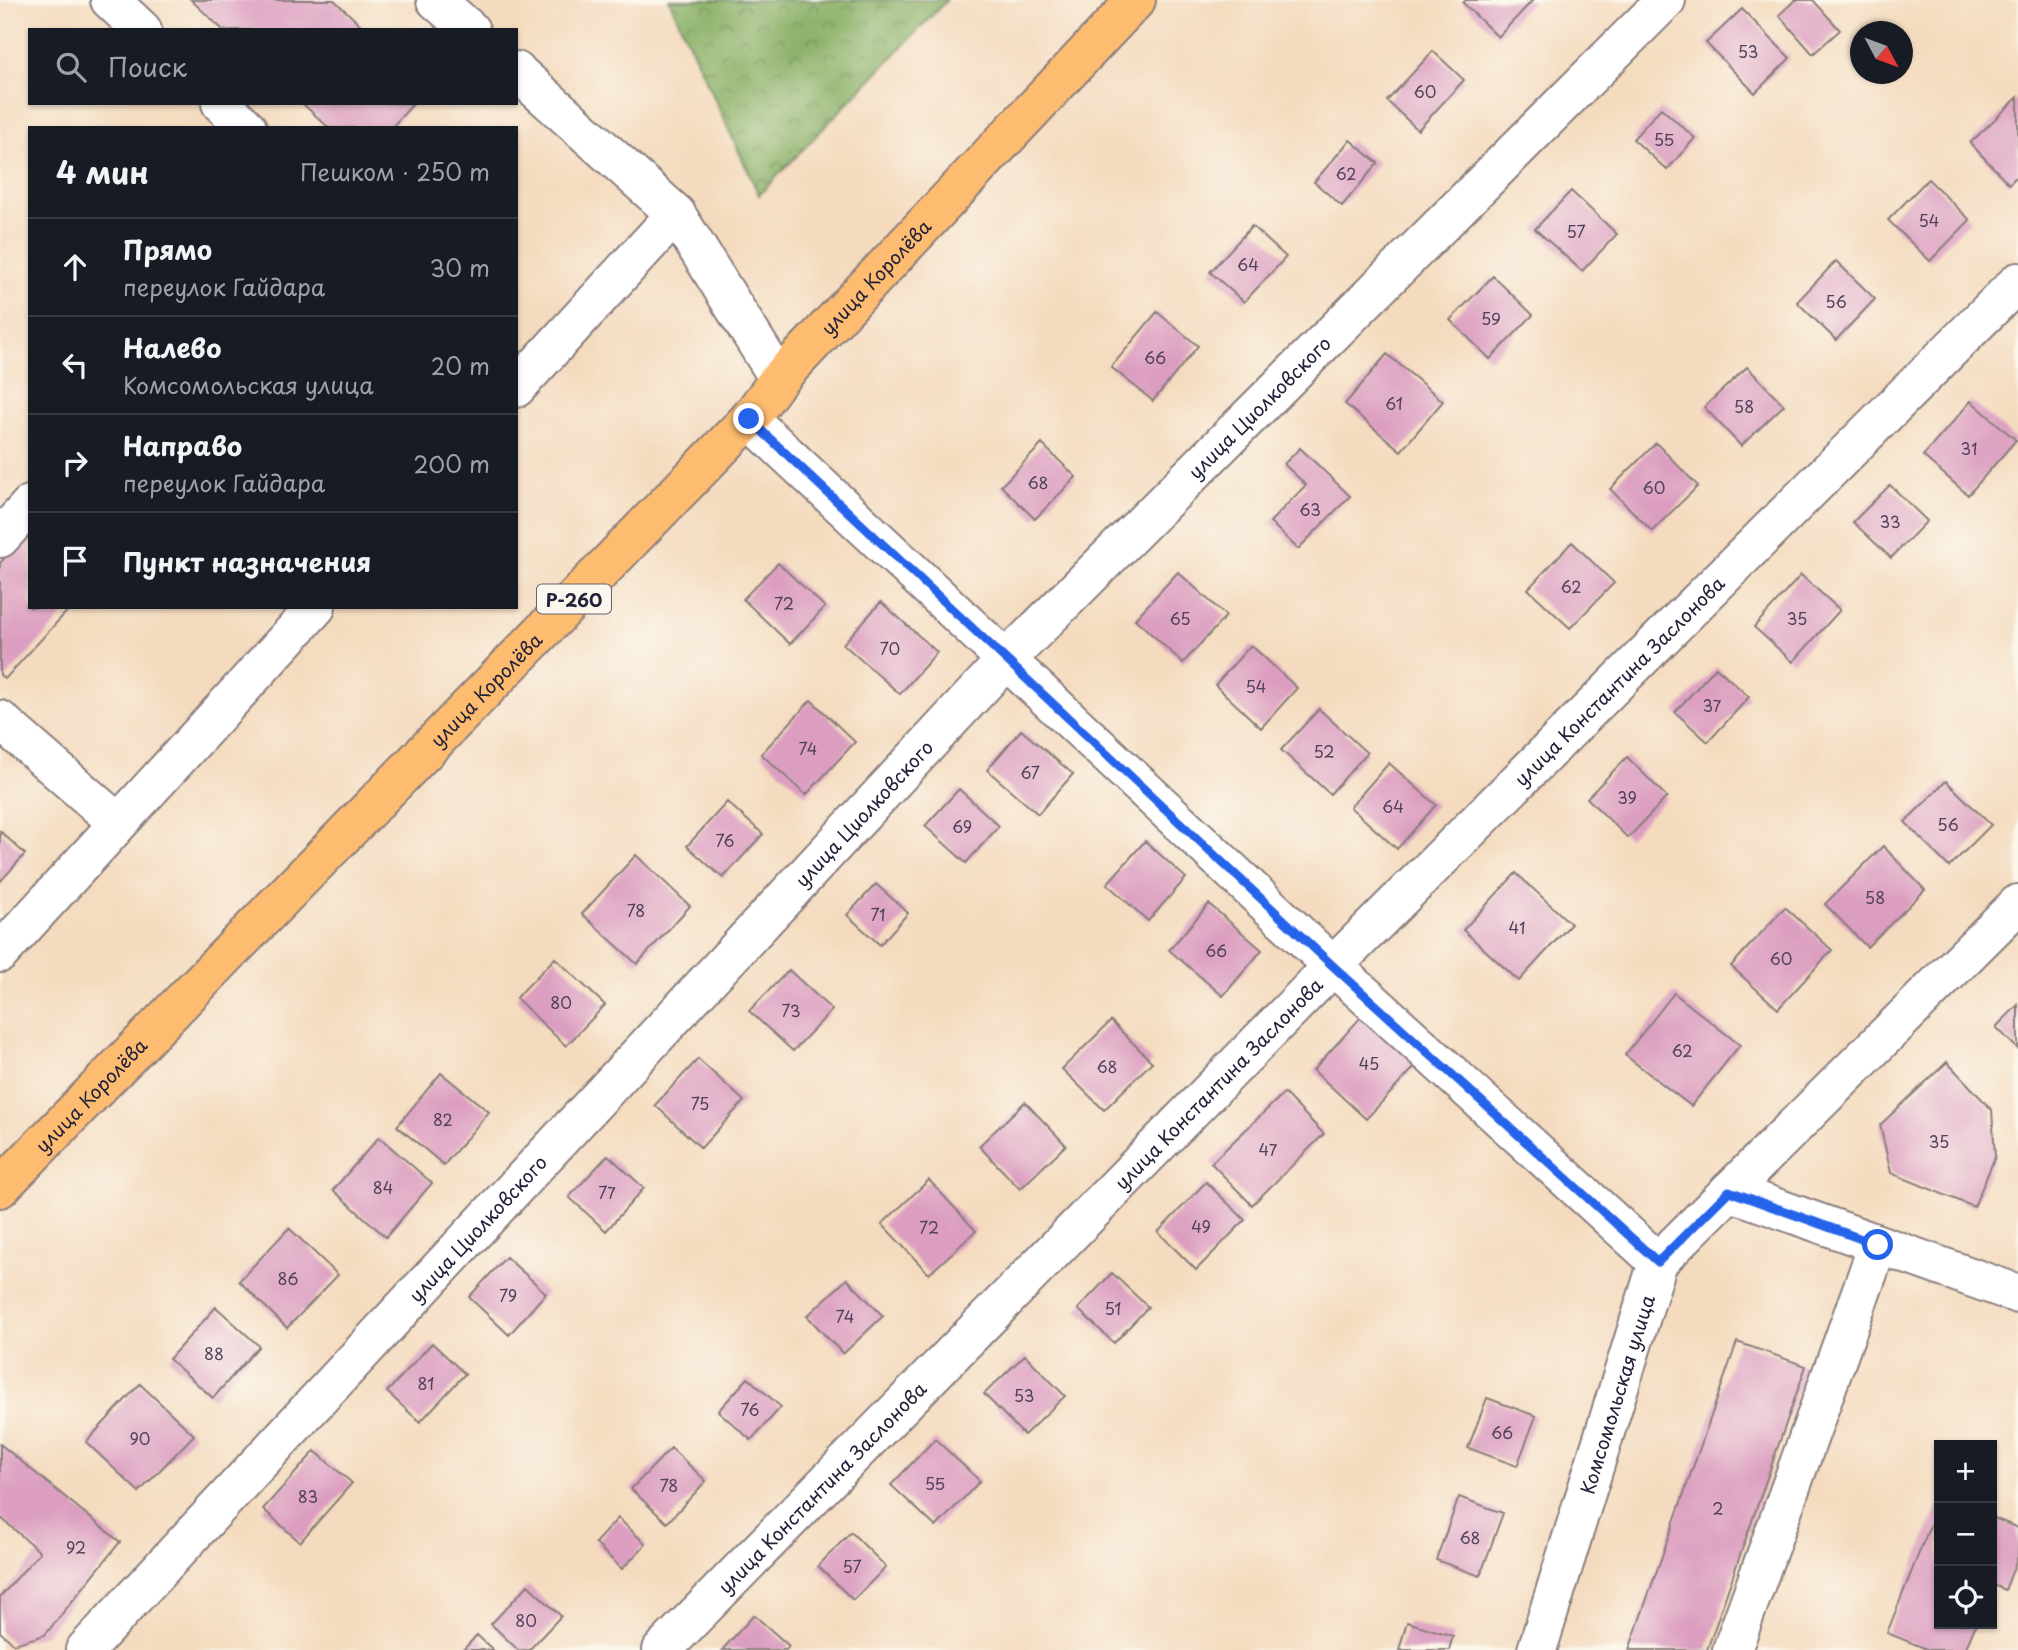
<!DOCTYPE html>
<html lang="ru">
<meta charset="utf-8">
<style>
body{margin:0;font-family:"Playpen Sans",sans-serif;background:#20242c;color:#f1f3f6}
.controls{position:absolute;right:21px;bottom:21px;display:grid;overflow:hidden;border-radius:0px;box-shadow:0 2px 5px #0004}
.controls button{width:63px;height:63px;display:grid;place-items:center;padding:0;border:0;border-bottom:2px solid #363941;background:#171b24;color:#f1f3f6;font:35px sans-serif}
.compass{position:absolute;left:1850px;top:21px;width:63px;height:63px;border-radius:50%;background:#171b24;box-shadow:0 2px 5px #0004;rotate:131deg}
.stop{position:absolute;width:21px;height:21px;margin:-16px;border:5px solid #2563eb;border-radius:50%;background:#fff}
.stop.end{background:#2563eb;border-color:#fff;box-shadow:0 2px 7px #0008}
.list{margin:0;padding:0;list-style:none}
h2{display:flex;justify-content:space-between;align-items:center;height:91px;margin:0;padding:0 28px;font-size:30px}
h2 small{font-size:23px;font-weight:400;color:#9ea1a6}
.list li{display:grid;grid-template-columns:46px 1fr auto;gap:21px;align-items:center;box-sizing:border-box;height:98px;padding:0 28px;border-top:2px solid #363941}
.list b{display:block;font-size:26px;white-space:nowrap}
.list p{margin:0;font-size:23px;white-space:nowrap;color:#9ea1a6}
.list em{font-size:23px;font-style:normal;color:#9ea1a6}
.icon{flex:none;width:38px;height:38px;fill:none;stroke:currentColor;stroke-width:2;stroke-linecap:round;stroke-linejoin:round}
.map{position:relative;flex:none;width:2018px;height:1650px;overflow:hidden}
.search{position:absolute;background:#171b24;box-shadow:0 2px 5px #0004;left:28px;top:28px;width:490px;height:77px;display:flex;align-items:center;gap:18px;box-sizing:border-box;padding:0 24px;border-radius:0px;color:#9ea1a6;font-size:26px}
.panel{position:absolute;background:#171b24;box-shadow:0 2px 5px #0004;left:28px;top:126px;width:490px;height:483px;border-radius:0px}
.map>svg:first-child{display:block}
</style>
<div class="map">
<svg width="2018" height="1650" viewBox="0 0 2018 1650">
<defs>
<pattern id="forest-crowns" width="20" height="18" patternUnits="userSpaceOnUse" patternTransform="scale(1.75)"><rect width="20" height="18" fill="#8bb167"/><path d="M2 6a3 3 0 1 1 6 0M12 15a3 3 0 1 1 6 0" fill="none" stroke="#719056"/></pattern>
</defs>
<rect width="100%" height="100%" fill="#fbf7ec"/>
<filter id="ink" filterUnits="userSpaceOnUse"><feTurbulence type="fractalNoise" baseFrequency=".0143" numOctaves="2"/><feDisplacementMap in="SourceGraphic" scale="14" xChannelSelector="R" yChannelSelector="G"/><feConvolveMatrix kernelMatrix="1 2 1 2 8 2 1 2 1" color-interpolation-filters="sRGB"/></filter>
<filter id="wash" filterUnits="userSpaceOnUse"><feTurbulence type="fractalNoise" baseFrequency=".00686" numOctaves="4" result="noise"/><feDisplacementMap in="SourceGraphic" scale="28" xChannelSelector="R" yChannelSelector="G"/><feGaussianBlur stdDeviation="1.57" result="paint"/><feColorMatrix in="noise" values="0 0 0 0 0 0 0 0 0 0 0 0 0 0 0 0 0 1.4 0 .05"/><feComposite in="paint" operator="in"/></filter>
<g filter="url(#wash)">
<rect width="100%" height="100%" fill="#f4dbbf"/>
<path fill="url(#forest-crowns)" stroke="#566a51" stroke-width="2" d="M669,0H947L759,195Z"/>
<g id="blocks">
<path fill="#dc9ec0" d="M191,0H334L366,30H223Z
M1466,0H1533L1498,37L1463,3Z
M1795,0H1813L1840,30L1813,54L1779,15Z
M1742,9L1790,58L1755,93L1706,43Z
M1433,51L1464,80L1418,130L1387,101Z
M2018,97V175L2009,184L1970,143Z
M302,103H414L391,128H329Z
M1661,108L1695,138L1667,170L1633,139Z
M1350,140L1378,163L1342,206L1314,182Z
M1928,179L1970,220L1930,261L1888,220Z
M1571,191L1617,234L1582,271L1535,229Z
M1252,226L1286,257L1244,302L1210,272Z
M1836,261L1875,299L1836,340L1797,302Z
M1493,276L1533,315L1490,359L1450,320Z
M1157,312L1198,346L1153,401L1111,367Z
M1387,354L1443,401L1401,451L1345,404Z
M1747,367L1784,405L1741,446L1704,407Z
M1971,401L2016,440L1968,495L1923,456Z
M1656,443L1698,486L1652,531L1610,489Z
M1042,444L1076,477L1035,519L1001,486Z
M1300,448L1350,496L1298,549L1270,522L1306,485L1284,464Z
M1890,485L1927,521L1891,558L1853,522Z
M30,530V607H71L5,679L0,675V563Z
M1572,542L1614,583L1570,628L1528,589Z
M778,563L825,607L790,644L743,599Z
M1178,572L1226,616L1183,663L1135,619Z
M1801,575L1840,610L1793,662L1754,627Z
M881,602L937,652L900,694L843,644Z
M1251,645L1297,688L1261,728L1215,685Z
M1716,667L1749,697L1708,742L1675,712Z
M811,700L855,742L806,795L761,754Z
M1319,709L1367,753L1330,794L1281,750Z
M1021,730L1073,774L1038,814L987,770Z
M1627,757L1667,797L1628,838L1587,798Z
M1389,763L1436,805L1397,849L1350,807Z
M1946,781L1991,825L1949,867L1905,822Z
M959,789L999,826L966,863L925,826Z
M727,802L763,834L723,878L687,846Z
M0,831L25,854L0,882Z
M1145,841L1186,878L1148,921L1107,884Z
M1883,846L1925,890L1867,947L1825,904Z
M636,855L690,906L637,964L582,914Z
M1516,873L1571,924L1519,981L1463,930Z
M876,884L908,913L880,945L847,915Z
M1209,904L1262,950L1223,996L1169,950Z
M1785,907L1832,950L1778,1009L1731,966Z
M555,958L605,1005L566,1046L516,998Z
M789,970L832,1010L793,1051L749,1011Z
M1674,993L1740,1045L1691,1106L1625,1055Z
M1372,1005L1426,1055L1366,1119L1313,1070Z
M2018,1005V1049L1996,1027Z
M1111,1021L1152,1062L1104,1110L1062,1069Z
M698,1059L744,1101L701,1148L655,1105Z
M1947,1062L1992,1110L1995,1157L1974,1207L1891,1173L1880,1125Z
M441,1073L489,1112L444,1165L397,1126Z
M1284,1093L1324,1134L1252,1205L1211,1163Z
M1025,1102L1066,1145L1020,1189L979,1146Z
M379,1137L432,1183L386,1237L333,1190Z
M608,1155L644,1188L606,1231L569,1197Z
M929,1180L976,1231L929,1274L882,1224Z
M1206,1182L1245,1220L1196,1270L1158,1232Z
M289,1228L338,1275L287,1328L239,1281Z
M506,1257L546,1293L509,1335L469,1297Z
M1112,1273L1148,1307L1114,1343L1078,1309Z
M847,1279L883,1316L843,1354L807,1316Z
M216,1307L259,1346L213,1398L169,1359Z
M1737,1342L1806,1366L1707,1650H1629Z
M432,1343L465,1374L420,1422L387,1392Z
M1025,1355L1065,1396L1024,1435L984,1394Z
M748,1378L781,1407L751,1440L718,1411Z
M140,1384L194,1435L139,1492L86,1442Z
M1487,1398L1536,1416L1517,1466L1468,1448Z
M935,1439L980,1481L936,1527L891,1485Z
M0,1444L120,1542L45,1635L14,1644L0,1632V1597L40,1552L0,1517Z
M671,1448L706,1481L667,1523L631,1489Z
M315,1451L352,1483L300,1542L263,1509Z
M1459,1497L1503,1513L1480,1576L1436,1560Z
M1939,1503V1624H1976L1965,1650H1929L1887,1633Z
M1992,1517L2018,1528V1556L2005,1590L1992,1584Z
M618,1518L646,1544L622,1569L595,1543Z
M851,1532L886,1567L853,1600L818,1566Z
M528,1585L561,1616L529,1650H518L491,1624Z
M754,1615L789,1646L786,1650H722Z
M1407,1622L1453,1636L1449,1650H1399Z
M477,1635L493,1650H463Z"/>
</g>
</g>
<g filter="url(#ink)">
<use href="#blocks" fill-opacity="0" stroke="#8b7e7d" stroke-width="2"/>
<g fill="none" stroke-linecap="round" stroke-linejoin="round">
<defs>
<g id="minor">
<path d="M110,0L142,30"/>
<path d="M436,0L470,30"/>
<path d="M516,71L676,214L779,379"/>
<path d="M221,103L247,128"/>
<path d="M516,388L676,214"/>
<path d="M749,419L1333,966L1658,1262"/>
<path d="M0,538L30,505"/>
<path d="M0,720L118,823"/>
<path d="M0,953L316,607"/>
<path d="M1729,1191L2018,1294"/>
<path id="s1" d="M85,1650L1006,660L1666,0"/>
<path id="s2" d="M662,1650L1333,966L2018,282"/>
<path id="s3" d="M1537,1650L1658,1262L2018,904"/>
<path d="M1732,1650L1878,1245"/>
</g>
<g id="highway">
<path id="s4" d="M0,1188L749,419L779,379L1136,0"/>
</g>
</defs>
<use href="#minor" stroke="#8b7e7d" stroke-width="42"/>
<use href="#highway" stroke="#8b7e7d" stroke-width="42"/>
<use href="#minor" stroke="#fff" stroke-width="38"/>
<use href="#highway" stroke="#febc70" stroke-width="38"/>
</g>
</g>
<g fill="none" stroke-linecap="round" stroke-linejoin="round" filter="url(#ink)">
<path stroke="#2563eb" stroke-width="9" d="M749,419L1333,966L1658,1262L1729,1191L1878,1245"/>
</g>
<g text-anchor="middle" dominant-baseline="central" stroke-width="6" stroke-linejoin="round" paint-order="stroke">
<g font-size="16" fill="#50415c">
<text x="1748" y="51">53</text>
<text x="1425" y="91">60</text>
<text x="1664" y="139">55</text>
<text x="1346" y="173">62</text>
<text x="1929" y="220">54</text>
<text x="1576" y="231">57</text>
<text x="1248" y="264">64</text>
<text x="1836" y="301">56</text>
<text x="1491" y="318">59</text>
<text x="1155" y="357">66</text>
<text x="1394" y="403">61</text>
<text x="1744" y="406">58</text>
<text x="1969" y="448">31</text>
<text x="1038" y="482">68</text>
<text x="1654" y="487">60</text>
<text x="1310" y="509">63</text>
<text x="1890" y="521">33</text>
<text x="1571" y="586">62</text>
<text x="784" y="603">72</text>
<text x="1180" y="618">65</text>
<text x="1797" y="618">35</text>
<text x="890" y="648">70</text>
<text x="1256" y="686">54</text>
<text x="1712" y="705">37</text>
<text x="808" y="748">74</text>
<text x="1324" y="751">52</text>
<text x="1030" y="772">67</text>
<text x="1627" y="797">39</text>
<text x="1393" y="806">64</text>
<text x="1948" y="824">56</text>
<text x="962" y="826">69</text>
<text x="725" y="840">76</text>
<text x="1875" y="897">58</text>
<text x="636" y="910">78</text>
<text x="878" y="914">71</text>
<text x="1517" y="927">41</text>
<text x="1216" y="950">66</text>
<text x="1781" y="958">60</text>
<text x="561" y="1002">80</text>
<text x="791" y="1010">73</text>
<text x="1682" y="1050">62</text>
<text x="1369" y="1063">45</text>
<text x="1107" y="1066">68</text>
<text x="700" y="1103">75</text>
<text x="443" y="1119">82</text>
<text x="1939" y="1141">35</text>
<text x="1268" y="1149">47</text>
<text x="383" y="1187">84</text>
<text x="607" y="1192">77</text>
<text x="1201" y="1226">49</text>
<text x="929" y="1227">72</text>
<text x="288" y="1278">86</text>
<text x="508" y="1295">79</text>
<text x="1113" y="1308">51</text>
<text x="845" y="1316">74</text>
<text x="214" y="1353">88</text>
<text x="426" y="1383">81</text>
<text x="1024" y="1395">53</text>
<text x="750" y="1409">76</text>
<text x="1502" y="1432">66</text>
<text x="140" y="1438">90</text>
<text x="935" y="1483">55</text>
<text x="669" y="1485">78</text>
<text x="308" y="1496">83</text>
<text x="1718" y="1508">2</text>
<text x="1470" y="1537">68</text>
<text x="76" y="1547">92</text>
<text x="852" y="1566">57</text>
<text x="526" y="1620">80</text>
</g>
<rect fill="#fbf7ec" stroke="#636270" stroke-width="2" x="537" y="584.5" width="74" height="29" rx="5"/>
<g font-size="18" font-weight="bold" fill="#22223b">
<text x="574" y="599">Р-260</text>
</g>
<g font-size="19" fill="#22223b" stroke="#fbf7ec">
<text stroke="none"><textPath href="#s4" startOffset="1264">улица Королёва</textPath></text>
<text stroke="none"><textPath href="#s1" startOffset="1710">улица Циолковского</textPath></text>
<text stroke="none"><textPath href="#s2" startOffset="1362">улица Константина Заслонова</textPath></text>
<text stroke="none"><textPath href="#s4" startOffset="696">улица Королёва</textPath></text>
<text stroke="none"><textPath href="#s1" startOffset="1143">улица Циолковского</textPath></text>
<text stroke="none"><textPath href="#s2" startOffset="794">улица Константина Заслонова</textPath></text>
<text stroke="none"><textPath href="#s4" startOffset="130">улица Королёва</textPath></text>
<text stroke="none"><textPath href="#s1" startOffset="576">улица Циолковского</textPath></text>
<text stroke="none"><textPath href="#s3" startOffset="268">Комсомольская улица</textPath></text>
<text stroke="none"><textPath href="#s2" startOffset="228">улица Константина Заслонова</textPath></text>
</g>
</g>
</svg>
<div class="controls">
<button>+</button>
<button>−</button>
<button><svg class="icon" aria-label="locate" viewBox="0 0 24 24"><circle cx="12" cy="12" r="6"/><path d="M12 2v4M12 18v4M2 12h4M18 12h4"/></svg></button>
</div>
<svg class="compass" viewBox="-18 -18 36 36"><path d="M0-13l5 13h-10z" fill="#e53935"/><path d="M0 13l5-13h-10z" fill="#9ea1a6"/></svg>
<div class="stop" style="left:1878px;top:1245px"></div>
<div class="stop end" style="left:749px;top:419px"></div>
<div class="search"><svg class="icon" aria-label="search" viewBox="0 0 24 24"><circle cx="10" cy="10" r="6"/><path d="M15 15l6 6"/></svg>Поиск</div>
<section class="panel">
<h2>4 мин<small>Пешком · 250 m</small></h2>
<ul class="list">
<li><svg class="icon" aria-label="ahead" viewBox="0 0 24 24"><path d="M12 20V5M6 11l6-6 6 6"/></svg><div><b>Прямо</b><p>переулок Гайдара</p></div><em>30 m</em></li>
<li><svg class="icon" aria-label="left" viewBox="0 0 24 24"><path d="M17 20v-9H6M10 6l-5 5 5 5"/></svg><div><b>Налево</b><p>Комсомольская улица</p></div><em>20 m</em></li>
<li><svg class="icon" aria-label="right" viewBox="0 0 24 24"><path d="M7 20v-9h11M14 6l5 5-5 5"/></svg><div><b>Направо</b><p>переулок Гайдара</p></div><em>200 m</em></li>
<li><svg class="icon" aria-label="arrive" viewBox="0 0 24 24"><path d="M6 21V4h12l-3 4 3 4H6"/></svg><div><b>Пункт назначения</b></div></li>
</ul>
</section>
</div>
